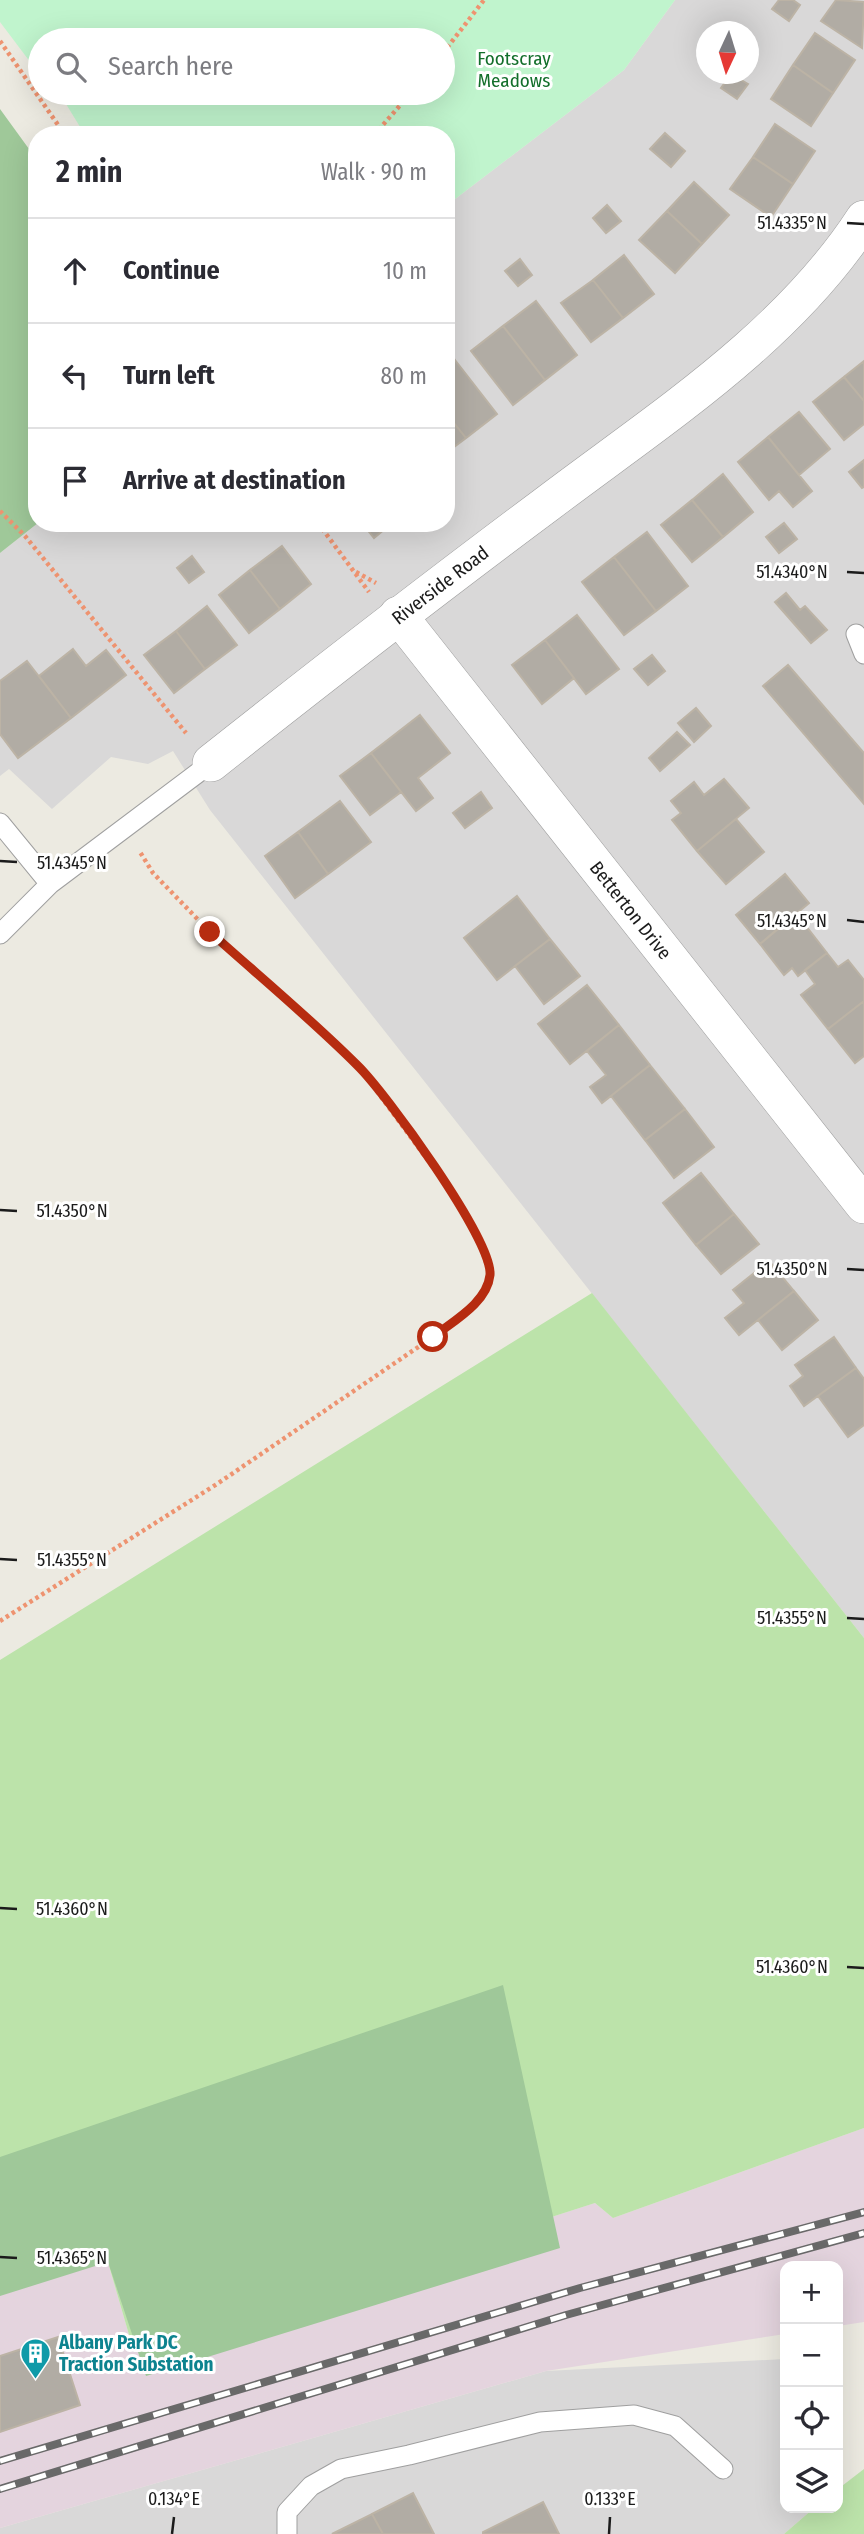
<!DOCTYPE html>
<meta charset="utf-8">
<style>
body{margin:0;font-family:"Fira Sans Condensed",sans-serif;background:#f2f2f3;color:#2b2b33}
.controls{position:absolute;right:21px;bottom:21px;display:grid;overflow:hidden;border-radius:14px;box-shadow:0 7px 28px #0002}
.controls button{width:63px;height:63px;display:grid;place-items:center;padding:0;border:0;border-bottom:2px solid #e1e1e2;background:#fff;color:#2b2b33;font:35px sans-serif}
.compass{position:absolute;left:696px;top:21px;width:63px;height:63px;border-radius:50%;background:#fff;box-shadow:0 7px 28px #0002;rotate:184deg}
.stop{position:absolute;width:21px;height:21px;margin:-16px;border:5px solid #b62c10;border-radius:50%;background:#fff}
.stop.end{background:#b62c10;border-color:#fff;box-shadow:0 2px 7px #0008}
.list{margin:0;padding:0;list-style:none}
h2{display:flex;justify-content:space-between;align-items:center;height:91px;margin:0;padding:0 28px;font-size:30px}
h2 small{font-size:23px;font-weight:400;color:#7c7c81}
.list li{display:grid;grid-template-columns:46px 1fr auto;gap:21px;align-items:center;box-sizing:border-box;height:105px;padding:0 28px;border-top:2px solid #e1e1e2}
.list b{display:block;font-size:26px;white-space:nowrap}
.list em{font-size:23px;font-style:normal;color:#7c7c81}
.icon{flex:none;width:38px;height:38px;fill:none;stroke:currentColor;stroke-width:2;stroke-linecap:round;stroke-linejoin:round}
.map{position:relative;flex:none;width:864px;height:2534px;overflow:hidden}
.search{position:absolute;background:#fff;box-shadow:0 7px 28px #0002;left:28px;top:28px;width:427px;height:77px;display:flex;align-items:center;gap:18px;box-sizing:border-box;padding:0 24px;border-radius:38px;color:#7c7c81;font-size:26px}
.panel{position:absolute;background:#fff;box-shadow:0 7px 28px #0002;left:28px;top:126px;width:427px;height:406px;border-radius:28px}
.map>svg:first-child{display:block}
</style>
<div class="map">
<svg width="864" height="2534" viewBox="0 0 864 2534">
<rect width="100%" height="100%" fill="#eceae1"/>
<path fill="#d9d8d8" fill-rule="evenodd" d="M675,0H864V1638L210,810L173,751L148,764L111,757L52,809L9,769L0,776V553L38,523H446V206L624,70ZM706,32H748V74H706Z
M785,2359V2508H814L784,2534H0V2528L546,2371Z"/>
<path fill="#e4d4de" d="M864,2128V2322L838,2326V2266H785V2334L546,2371L0,2528V2238L92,2207L134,2352L595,2203L613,2218Z"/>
<path fill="#bce3aa" d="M592,1293L864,1638V2128L613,2218L595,2203L134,2352L92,2207L0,2238V1660Z
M864,2469V2534H784L814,2508H838V2489Z"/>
<path fill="#9fc899" d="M0,109L37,160L38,523L0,553Z
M503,1985L560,2248L146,2376L108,2262L0,2296V2157Z"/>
<path fill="#c0f4cd" d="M0,0H675L624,70L446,206V135H85L66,104L54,93H443V40H40V75L0,22Z"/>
<path fill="#b1aca4" stroke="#bcb3a5" stroke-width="2" d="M779,0H793L800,5L789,21L772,9Z
M836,0L864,2L862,48L821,21Z
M815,33L855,60L833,93L793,65Z
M793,65L833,93L811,126L771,99Z
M731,74L748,84L737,99L721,88Z
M775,124L815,151L793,184L753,157Z
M665,133L685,151L671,167L650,149Z
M753,157L793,184L771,217L730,189Z
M694,182L729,215L702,244L667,211Z
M607,205L621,221L606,233L593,218Z
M667,211L702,244L675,273L639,240Z
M624,255L654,294L623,318L593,280Z
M520,259L532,275L518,286L505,271Z
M593,280L623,318L591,342L561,303Z
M536,301L577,355L545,380L503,326Z
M503,326L545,380L513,405L471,351Z
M455,360L497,414L466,438L446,413V367Z
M864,361V401L844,377Z
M844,377L864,401V424L844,440L813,402Z
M799,412L830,449L799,475L768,437Z
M446,413L466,438L446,453Z
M768,437L812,491L793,507L779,491L769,500L738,462Z
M864,460V487L862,488L849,472Z
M723,474L753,512L723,537L692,500Z
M692,500L723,537L692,562L661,525Z
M362,523H392L374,538Z
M784,523L797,539L779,553L766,537Z
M647,532L688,586L656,611L614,557Z
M282,546L311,584L280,609L250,570Z
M192,556L204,572L189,583L177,568Z
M614,557L656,611L624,635L582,582Z
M250,570L280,609L249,633L219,595Z
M786,593L800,610L805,606L827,630L811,643L775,602Z
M207,606L237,645L205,669L176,631Z
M577,615L619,669L586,694L545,640Z
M176,631L205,669L174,693L144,655Z
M545,640L574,678L542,704L512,665Z
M73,649L86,666L106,650L126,675L71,718L39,676Z
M652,655L665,671L648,685L634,669Z
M27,661L71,718L18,758L0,734V681Z
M788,665L864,753V804L763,686Z
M696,708L711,726L694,742L678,723Z
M420,715L450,753L418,778L433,798L416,811L371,753Z
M677,732L690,745L660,771L649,758Z
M371,753L401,792L370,815L340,776Z
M724,779L749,808L697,851L672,820L681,813L671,801L694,782L704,795Z
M481,792L492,808L465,828L453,813Z
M340,801L371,842L328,874L298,832Z
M736,819L764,852L726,884L697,851Z
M298,832L328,874L295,898L265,856Z
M785,874L809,903L760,944L736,915Z
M517,896L550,939L497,980L464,938Z
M796,913L827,953L798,976L792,968L784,975L760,944Z
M550,939L580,976L544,1004L515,966Z
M827,953L838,967L848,960L864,980V1001L828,1029L801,995L815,984L805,970Z
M587,985L619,1025L570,1064L538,1024Z
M864,1001V1056L855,1063L828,1029Z
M619,1025L650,1065L602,1103L590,1087L606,1075L587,1051Z
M650,1065L685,1109L645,1140L611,1096Z
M685,1109L714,1147L674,1178L645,1140Z
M701,1173L734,1214L696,1245L663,1203Z
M734,1214L759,1244L721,1274L696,1245Z
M769,1261L794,1291L739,1335L725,1318L744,1303L733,1290Z
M794,1291L818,1320L782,1350L758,1320Z
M834,1337L856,1368L804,1406L790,1386L803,1376L795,1365Z
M856,1368L864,1379V1425L848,1437L818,1396Z
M58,2337L80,2405L0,2432V2356Z
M413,2493L434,2534H383L372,2514Z
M543,2502L559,2534H483V2532Z
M372,2514L383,2534H332Z"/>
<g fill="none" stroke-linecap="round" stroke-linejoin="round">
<defs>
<path id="service" d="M856,634L864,654
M0,823L50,884
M0,934L50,884L211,763
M287,2534V2512L311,2486L341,2469L409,2455L540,2422L634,2415L675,2426L723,2469"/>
<g id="minor">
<path id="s1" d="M398,615L864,1205"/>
<path id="s2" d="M211,763C322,675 433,589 547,504C659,419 786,339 864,219"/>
</g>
</defs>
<use href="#service" stroke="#9f9f9f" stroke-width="21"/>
<use href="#minor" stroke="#9f9f9f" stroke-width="38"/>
<path stroke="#ee9370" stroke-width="4.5" stroke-dasharray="3.5 3.5" stroke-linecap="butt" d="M0,41L65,135
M443,53L484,0
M374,135L411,93
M0,511L25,536L186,733
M318,523L369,592
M356,572L376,583
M0,1621L217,1484L433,1337L481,1298L490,1274L478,1239L452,1193L359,1067L210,932L153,873L140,852"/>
<use href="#service" stroke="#fff" stroke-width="19"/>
<use href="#minor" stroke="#fff" stroke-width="37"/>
<defs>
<path id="rail" d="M0,2461L580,2288L864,2212
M0,2489L566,2315L864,2233"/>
</defs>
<use href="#rail" stroke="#696969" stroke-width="8"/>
<use href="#rail" stroke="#fff" stroke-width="5" stroke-dasharray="16" stroke-linecap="butt"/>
</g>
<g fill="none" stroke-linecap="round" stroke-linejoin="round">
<path stroke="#b62c10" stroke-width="9" d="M210,932C259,976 310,1018 357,1065C385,1092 493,1240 490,1275C487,1303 453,1321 433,1337"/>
</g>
<path fill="none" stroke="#1b1b1b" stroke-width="2.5" d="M847,223L864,224M847,572L864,573M0,861L17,862M847,920L864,922M0,1210L17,1211M847,1269L864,1270M0,1559L17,1560M847,1618L864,1619M0,1908L17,1909M847,1967L864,1968M0,2257L17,2258M172,2534L174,2517M609,2534L610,2517"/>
<defs>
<symbol id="building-pin" viewBox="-11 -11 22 30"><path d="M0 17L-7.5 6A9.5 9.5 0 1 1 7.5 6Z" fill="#0f9aa8" stroke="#fff"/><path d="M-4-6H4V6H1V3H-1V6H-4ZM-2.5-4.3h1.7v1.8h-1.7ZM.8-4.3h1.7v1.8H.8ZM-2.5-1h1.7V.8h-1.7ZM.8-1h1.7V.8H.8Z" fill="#fff"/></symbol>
</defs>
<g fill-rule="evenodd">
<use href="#building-pin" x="18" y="2336" width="35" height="47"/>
</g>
<g text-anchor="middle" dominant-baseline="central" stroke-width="6" stroke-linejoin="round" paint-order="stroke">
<g font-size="19" fill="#136f2b" stroke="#fff">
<text x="514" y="58">Footscray<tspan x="514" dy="22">Meadows</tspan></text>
</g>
<g font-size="19" fill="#1b1b1b" stroke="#fff">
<text stroke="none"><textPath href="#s2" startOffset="290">Riverside Road</textPath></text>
<text stroke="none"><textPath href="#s1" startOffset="376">Betterton Drive</textPath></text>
</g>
<g font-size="19" font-weight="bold" fill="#0d838f" stroke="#fff" text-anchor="start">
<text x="59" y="2342">Albany Park DC<tspan x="59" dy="22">Traction Substation</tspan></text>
</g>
</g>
<g font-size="18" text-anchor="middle" fill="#1b1b1b" stroke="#fff" stroke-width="6" stroke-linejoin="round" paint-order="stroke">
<text x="792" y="229">51.4335°N</text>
<text x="792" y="578">51.4340°N</text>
<text x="72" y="869">51.4345°N</text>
<text x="792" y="927">51.4345°N</text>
<text x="72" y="1217">51.4350°N</text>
<text x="792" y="1275">51.4350°N</text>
<text x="72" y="1566">51.4355°N</text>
<text x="792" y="1624">51.4355°N</text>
<text x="72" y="1915">51.4360°N</text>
<text x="792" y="1973">51.4360°N</text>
<text x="72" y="2264">51.4365°N</text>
<text x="174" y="2505">0.134°E</text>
<text x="610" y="2505">0.133°E</text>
</g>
</svg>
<div class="controls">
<button>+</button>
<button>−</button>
<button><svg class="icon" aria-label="locate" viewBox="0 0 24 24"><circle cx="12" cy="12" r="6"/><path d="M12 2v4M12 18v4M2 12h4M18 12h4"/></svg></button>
<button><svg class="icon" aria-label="layers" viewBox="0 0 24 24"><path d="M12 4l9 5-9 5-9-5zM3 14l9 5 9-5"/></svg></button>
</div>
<svg class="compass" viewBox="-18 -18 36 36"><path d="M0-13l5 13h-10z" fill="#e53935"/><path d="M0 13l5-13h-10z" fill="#7c7c81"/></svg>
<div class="stop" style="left:433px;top:1337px"></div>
<div class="stop end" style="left:210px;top:932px"></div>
<div class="search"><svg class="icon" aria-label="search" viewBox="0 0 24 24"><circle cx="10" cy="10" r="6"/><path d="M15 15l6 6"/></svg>Search here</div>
<section class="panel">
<h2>2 min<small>Walk · 90 m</small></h2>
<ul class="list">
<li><svg class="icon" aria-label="ahead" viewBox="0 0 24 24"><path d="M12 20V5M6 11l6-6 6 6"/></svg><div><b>Continue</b></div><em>10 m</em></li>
<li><svg class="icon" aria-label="left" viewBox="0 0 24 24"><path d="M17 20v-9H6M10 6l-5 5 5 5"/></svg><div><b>Turn left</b></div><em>80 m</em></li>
<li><svg class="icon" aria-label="arrive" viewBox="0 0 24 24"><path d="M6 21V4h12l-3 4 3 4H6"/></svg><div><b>Arrive at destination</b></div></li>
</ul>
</section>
</div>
